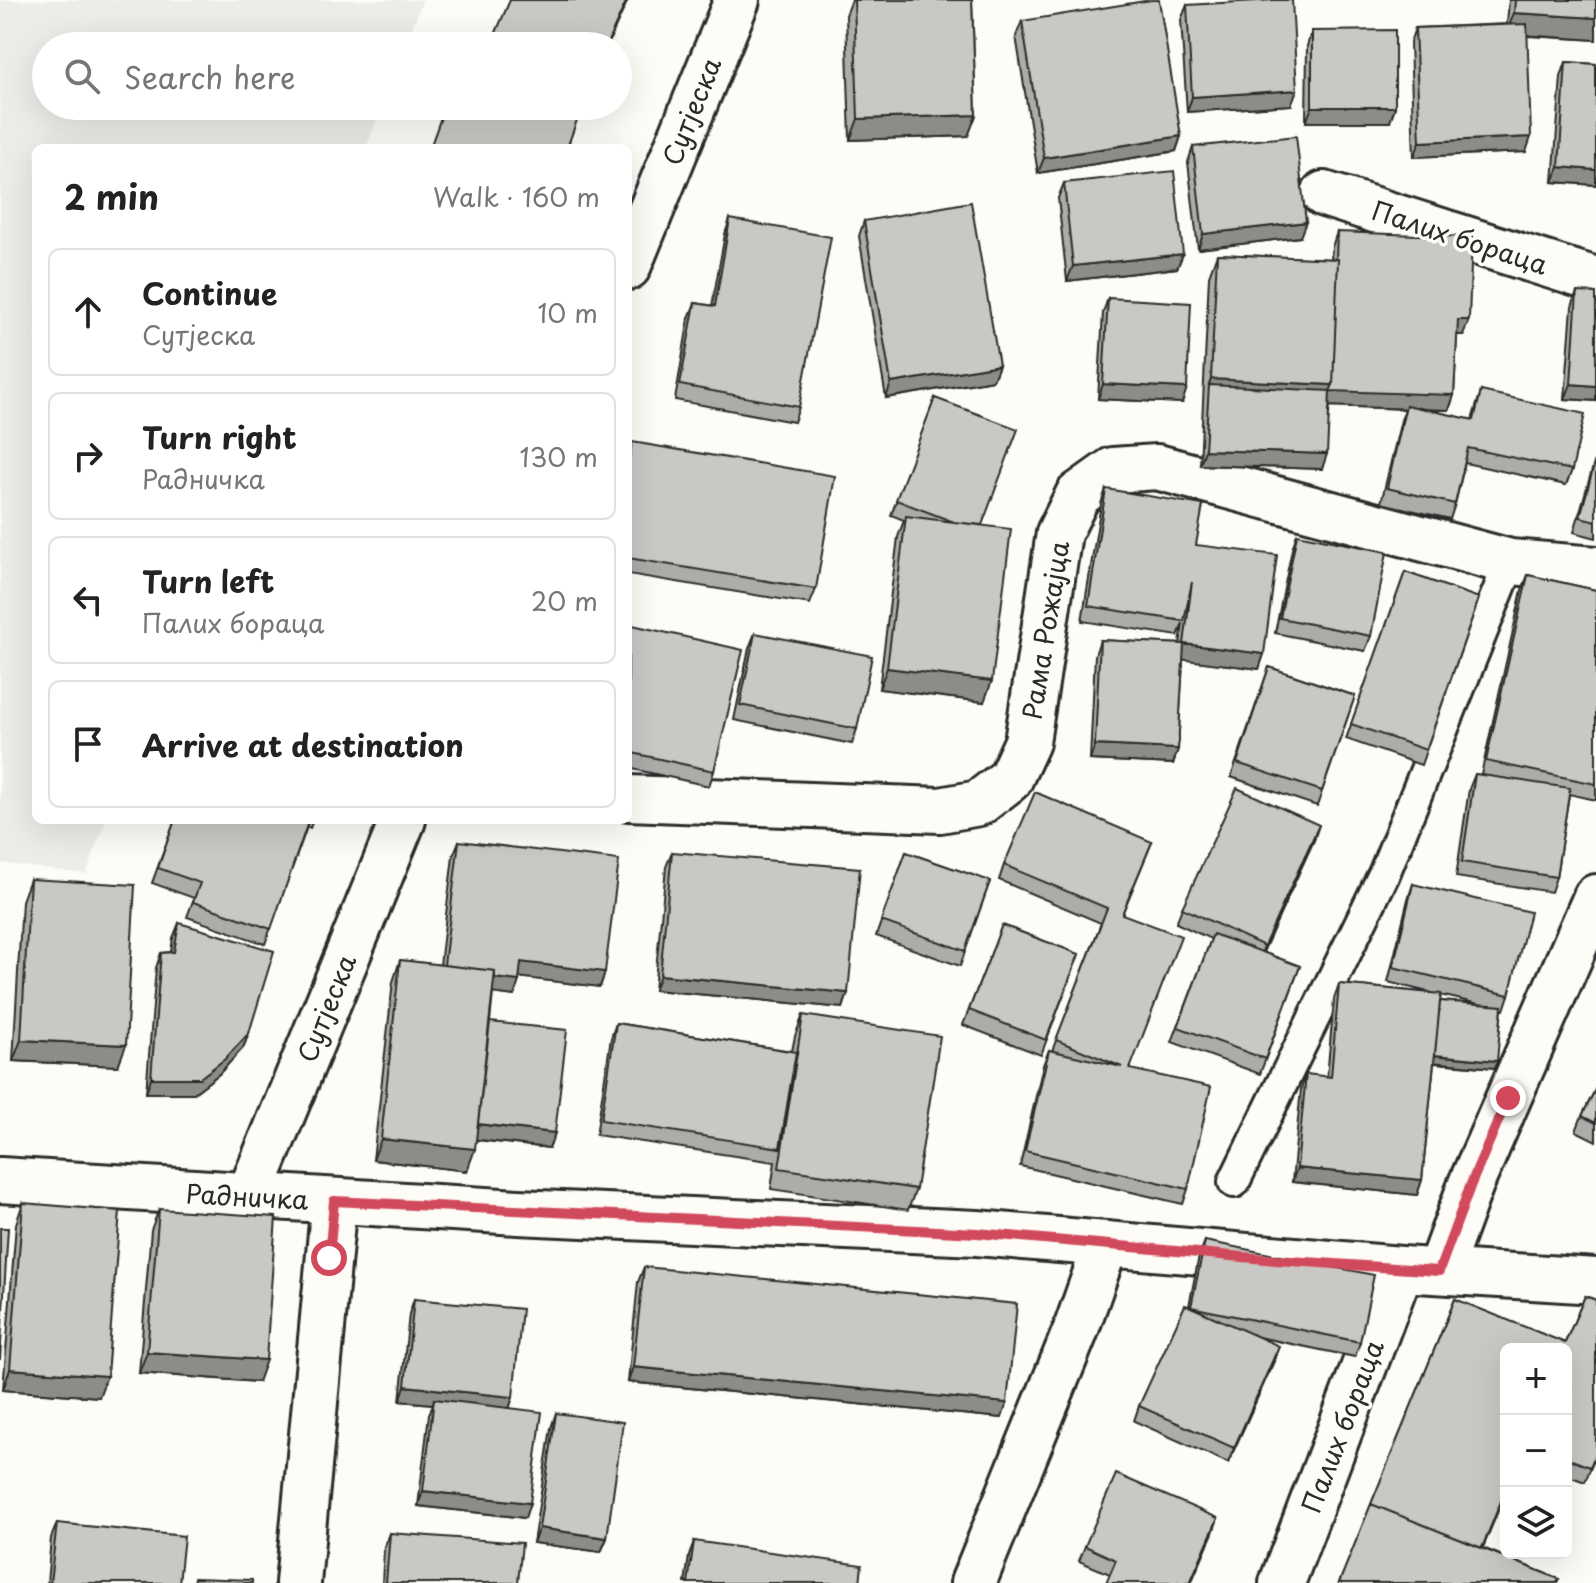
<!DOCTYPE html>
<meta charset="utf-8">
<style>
body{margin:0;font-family:"Playpen Sans",sans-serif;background:#f2f2f2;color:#222}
.controls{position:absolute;right:24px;bottom:24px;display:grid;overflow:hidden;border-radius:12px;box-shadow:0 8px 32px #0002}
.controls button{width:72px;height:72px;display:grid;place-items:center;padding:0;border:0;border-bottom:2px solid #e0e0e0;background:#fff;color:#222;font:40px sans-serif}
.stop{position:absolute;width:24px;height:24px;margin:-18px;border:6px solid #d1495b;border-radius:50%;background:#fff}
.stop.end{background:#d1495b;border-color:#fff;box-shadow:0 2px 8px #0008}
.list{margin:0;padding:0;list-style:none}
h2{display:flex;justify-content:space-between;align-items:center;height:104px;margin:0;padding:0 32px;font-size:34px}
h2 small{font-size:26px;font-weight:400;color:#767676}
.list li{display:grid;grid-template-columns:52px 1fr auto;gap:24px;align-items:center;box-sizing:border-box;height:128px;margin:0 16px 16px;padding:0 16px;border:2px solid #e0e0e0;border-radius:12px}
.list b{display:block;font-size:30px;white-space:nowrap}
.list p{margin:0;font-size:26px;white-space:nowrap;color:#767676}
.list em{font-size:26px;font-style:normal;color:#767676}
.icon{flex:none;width:44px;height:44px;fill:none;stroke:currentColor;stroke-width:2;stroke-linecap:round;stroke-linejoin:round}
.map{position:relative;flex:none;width:1596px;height:1583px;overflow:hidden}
.search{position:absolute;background:#fff;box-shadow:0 8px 32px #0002;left:32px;top:32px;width:600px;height:88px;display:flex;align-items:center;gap:20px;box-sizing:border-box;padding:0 28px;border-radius:44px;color:#767676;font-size:30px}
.panel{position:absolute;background:#fff;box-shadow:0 8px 32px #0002;left:32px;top:144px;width:600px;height:680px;border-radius:12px}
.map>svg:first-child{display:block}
</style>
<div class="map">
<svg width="1596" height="1583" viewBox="0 0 1596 1583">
<rect width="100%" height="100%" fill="#fdfcf7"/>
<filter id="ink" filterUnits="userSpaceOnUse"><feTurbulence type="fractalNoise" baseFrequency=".0125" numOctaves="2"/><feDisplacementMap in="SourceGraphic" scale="16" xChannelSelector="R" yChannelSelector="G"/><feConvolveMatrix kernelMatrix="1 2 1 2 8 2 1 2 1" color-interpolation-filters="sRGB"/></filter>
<g filter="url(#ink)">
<path fill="#edece8" d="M0,0H423L405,46H46V106H382L366,148H36V820H106L86,874L0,863Z"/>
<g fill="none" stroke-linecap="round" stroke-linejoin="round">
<defs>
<path id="lane" d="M1234,1182L1384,874L1510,562"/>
<path id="street" d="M1324,194L1596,280
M628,267L737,0
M628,798L940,810L979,803L1010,779L1027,742L1059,533L1078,495L1113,470L1157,467L1510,562L1596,569
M249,1196L403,820
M1439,1271L1471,1184L1596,897
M298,1583L334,1201
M973,1583L1075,1332L1106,1244
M1282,1583L1401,1269"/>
<path id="secondary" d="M0,1180L518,1212L977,1233L1401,1269L1596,1281"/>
</defs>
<use href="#lane" stroke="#2b2b2b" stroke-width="36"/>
<use href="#street" stroke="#2b2b2b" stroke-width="50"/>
<use href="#secondary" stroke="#2b2b2b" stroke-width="50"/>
<use href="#lane" stroke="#fdfcf7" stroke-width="30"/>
<use href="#street" stroke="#fdfcf7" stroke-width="44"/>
<use href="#secondary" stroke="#fdfcf7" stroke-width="44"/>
</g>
<path fill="#adaca9" stroke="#2b2b2b" stroke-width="2" fill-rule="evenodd" d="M852,0H972L976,115L968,136L850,140L846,15Z
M1509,0H1596V40L1527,36L1526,152L1414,157L1410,43L1415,28L1507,24Z
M1187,5L1291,105L1187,112L1181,20Z
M1022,21L1181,136L1176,151L1038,173L1016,36Z
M1312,31L1390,122H1306L1307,46Z
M1566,62L1596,64V185L1553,182L1561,77Z
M1193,147L1300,237L1198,249L1188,162Z
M1064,183L1183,254L1177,268L1067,281L1058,198Z
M730,219L799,407L794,422L675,400L689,318L695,303L712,306L725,234Z
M864,221L999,365L993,380L886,398L859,236Z
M1337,232L1463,335H1457L1454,395L1449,410H1428L1472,420L1481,391L1572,470L1566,485L1465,463L1455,504L1450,519L1381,503L1401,420L1405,409L1330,406L1322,469L1200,465L1209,276L1217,254L1331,259L1332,247Z
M1577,292L1596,401L1565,399L1572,307Z
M1108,298L1182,403L1098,399L1103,313Z
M935,398L982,525L984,702L879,689L898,537L904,520L891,515Z
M632,442L816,589L810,604L628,574V452Z
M1596,456V538L1574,532Z
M1106,489L1196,545L1264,654L1259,669L1183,659L1178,749L1173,764L1090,760L1095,655L1100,640L1180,644L1183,623L1178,636L1082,621L1101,504Z
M1297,534L1371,636L1365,651L1275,633L1292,549Z
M1405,572L1479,598L1421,765L1346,739Z
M1528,575L1596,590V800L1569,794L1556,877L1551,892L1456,877L1469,789L1475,774L1481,775L1522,590Z
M628,624L714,771L709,786L628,768Z
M755,633L857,729L852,744L734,720L749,648Z
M1269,667L1355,696L1317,806L1231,777Z
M175,820H313L310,828L307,827L265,944L187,917L194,898L152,883Z
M1314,840L1262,952L1300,966L1260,1074L1172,1042L1211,939L1176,923L1182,908Z
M459,841L605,972L600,987L519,977L514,996L493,993L490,1022L555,1133L549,1148L476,1140L467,1171L373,1160L393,982L400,960L440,965L453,856Z
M1152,842L1122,914L1131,1069L1188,1189L1183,1204L1020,1166L1043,1065L1049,1050L1052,1051L1101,923L999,880L1004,865Z
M672,852L848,993L843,1008L654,990L666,867Z
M906,852L990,881L960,966L876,936Z
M30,879L118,1066L13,1061L22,901Z
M1413,884L1509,995L1504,1010H1502L1495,1068L1434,1063L1422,1180L1417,1195L1292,1182L1301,1089L1306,1074L1327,1077L1334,999L1339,984L1432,993L1388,982L1408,899ZM1440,995L1479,1004L1440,1001Z
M179,923L249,1033L243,1048L219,1074L194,1093H146L156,968L161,953L171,952L173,938Z
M1002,925L1079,954L1041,1055L963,1025Z
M803,1015L916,1189L908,1210L771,1189L775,1162L596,1135L611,1038L616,1023L792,1051L795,1036Z
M1596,1088V1141L1576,1131L1582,1116Z
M23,1203L99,1397L3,1390L16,1224Z
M159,1209L258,1382L139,1373L151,1230Z
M1205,1241L1360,1342L1355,1357L1258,1337L1274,1361L1228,1463L1134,1421L1139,1406L1189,1306L1199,1256Z
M644,1267L1002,1418L628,1382L638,1282Z
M1585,1296L1596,1300V1455L1585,1482L1566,1475V1349H1506V1491L1483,1548L1559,1579L1557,1583H1339L1455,1299L1565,1343Z
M414,1299L513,1397L509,1408L525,1518L418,1506L429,1414L433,1404L400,1401L409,1314Z
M556,1413L607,1538L601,1552L533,1543L551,1428Z
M1218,1518L1191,1583H1106L1110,1574L1079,1561L1085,1546Z
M57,1523L179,1583H47L51,1538Z
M390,1533L518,1583H382L384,1548Z
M694,1541L860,1583H685L689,1556Z"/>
<path fill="#8d8c89" stroke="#2b2b2b" stroke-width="2" d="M627,0H628L607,46H606Z
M1514,13L1596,18V40L1506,34Z
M1297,90L1291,105L1187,112L1192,97Z
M1312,107H1395L1390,122H1306Z
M976,115L968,136L850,140L858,119Z
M1181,136L1176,151L1038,173L1044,158Z
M1531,137L1526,152L1414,157L1420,142Z
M1559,167L1596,170V185L1553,182Z
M1306,222L1300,237L1198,249L1203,234Z
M1183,254L1177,268L1067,281L1073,266Z
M1458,320H1469L1463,335H1453Z
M999,365L993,380L886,398L891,383Z
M1211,379L1333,385L1454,395L1449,410L1325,406L1209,385Z
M1103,384L1187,388L1182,403L1098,399Z
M1571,384L1596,386V401L1565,399Z
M1205,450L1327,454L1322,469L1200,465Z
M1184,644L1264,654L1259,669L1178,659Z
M887,668L992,681L984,702L879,689Z
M1095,745L1178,749L1173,764L1090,760Z
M1319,825L1314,840L1259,961L1264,946Z
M521,962L605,972L600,987L516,977Z
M443,972L519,981L514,996L437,986Z
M660,975L848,993L843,1008L654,990Z
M249,1033L243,1048L219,1074L194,1093H146L151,1078Z
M21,1040L126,1045L118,1066L13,1061Z
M1432,1055L1497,1061L1495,1068L1430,1062Z
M476,1124L555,1133L549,1148L470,1139Z
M381,1139L475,1149L467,1171L373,1160Z
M1297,1168L1422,1180L1417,1195L1292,1182Z
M1279,1346L1274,1361L1228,1463L1234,1448Z
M147,1352L266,1360L258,1382L139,1373Z
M633,1367L1007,1403L1002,1418L628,1382Z
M10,1369L107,1376L99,1397L3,1390Z
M405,1386L513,1397L508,1412L434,1399L433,1404L400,1401Z
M423,1491L530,1503L525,1518L418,1506Z
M1218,1518L1213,1533L1191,1583H1190Z
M539,1528L607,1538L601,1552L533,1543Z"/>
<path fill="#c9c8c4" stroke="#2b2b2b" stroke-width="2" d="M510,0H627L606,46H494L491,44Z
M854,0H972L976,115L858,119Z
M1151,0H1159L1181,136L1044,158L1022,21Z
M1274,0H1292L1297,90L1192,97L1187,5Z
M1515,0H1596V18L1514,13Z
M1527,24L1531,137L1420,142L1415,28Z
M1395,30V107H1312V31Z
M1566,62L1596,64V170L1559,167Z
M445,106H582L567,148H430Z
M1296,136L1306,222L1203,234L1193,147Z
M1174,171L1183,254L1073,266L1064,183Z
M971,202L999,365L891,383L864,221Z
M730,219L831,237L799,407L680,385L695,303L715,306Z
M1337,232L1472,237L1469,320H1458L1454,395L1330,391L1327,454L1205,450L1209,385L1330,391L1333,385L1338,259H1336Z
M1217,254L1338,259L1333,385L1211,379Z
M1577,292L1596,293V386L1571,384Z
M1108,298L1191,303L1187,388L1103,384Z
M1481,391L1585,414L1572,470L1468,448L1455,504L1387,488L1406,405L1474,420Z
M935,398L1018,429L982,525L954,522L896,500Z
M632,442L835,476L816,589L628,558V465Z
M1596,458V521L1580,517Z
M1106,489L1203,505L1196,545L1277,555L1264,654L1184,644L1192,582L1184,621L1088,606Z
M906,516L1011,529L992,681L887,668Z
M1297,534L1387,552L1371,636L1280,618Z
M1405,572L1479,598L1426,750L1351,724Z
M1528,575L1596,590V784L1486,761Z
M628,624L743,650L714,771L628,752Z
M755,633L872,656L857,729L740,705Z
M1100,640L1184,644L1178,749L1095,745Z
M1269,667L1355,696L1322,791L1237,763Z
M1475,774L1570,788L1556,877L1462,862Z
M1237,788L1319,825L1264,946L1182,908Z
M1035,792L1152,842L1122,914L1181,936L1130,1069L1211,1087L1188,1189L1025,1151L1049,1050L1122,1067L1056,1040L1107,908L1004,865Z
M175,820H304L308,822L271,929L193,902L200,883L158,868Z
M459,841L619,860L605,972L521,962L519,981L495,978V971L444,965Z
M672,852L860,868L848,993L660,975Z
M906,852L990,881L965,951L881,921Z
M30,879L135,885L126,1045L21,1040Z
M1413,884L1530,912L1509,995L1393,967Z
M179,923L274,951L249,1033L225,1059L200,1078H151L161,953L174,952Z
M1002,925L1079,954L1046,1040L969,1010Z
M1213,934L1300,966L1265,1059L1178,1027Z
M400,960L495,971L475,1149L381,1139Z
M1339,984L1441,994L1422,1180L1297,1168L1306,1074L1331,1077Z
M1440,1001L1502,1006L1497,1061L1435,1055Z
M803,1015L940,1036L916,1189L779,1168Z
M490,1022L567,1030L555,1133L478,1124Z
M616,1023L796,1052L780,1148L601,1120Z
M1596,1088V1123L1582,1116Z
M23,1203L120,1211L107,1376L10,1369Z
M159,1209L276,1217L266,1360L147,1352Z
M0,1228H8L0,1360Z
M1205,1241L1374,1275L1360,1342L1191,1307L1279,1346L1234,1448L1139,1406L1185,1305L1191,1307Z
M644,1267L1017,1304L1007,1403L633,1367Z
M1585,1296L1596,1300V1453L1590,1467L1566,1458V1349H1506V1489L1482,1548L1371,1504L1455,1299L1565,1343Z
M414,1299L522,1309L513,1397L405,1386Z
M434,1399L542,1412L530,1503L423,1491Z
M556,1413L623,1422L607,1538L539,1528Z
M1116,1474L1218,1518L1190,1583H1106L1116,1560L1085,1546Z
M1371,1504L1559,1579L1557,1583H1339Z
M57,1523L184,1536L179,1583H50Z
M390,1533L522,1543L518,1583H386Z
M694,1541L862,1565L860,1583H688Z
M194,1578L252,1580V1583H193Z"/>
</g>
<g fill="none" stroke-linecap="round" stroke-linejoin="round" filter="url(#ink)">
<path stroke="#d1495b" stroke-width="10" d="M329,1258L334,1201L977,1233L1276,1260L1439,1271L1471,1184L1508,1098"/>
</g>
<g text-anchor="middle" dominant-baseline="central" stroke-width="7" stroke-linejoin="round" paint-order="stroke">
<g font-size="26" fill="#2b2b2b" stroke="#fdfcf7">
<text transform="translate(691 111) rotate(-68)">Сутјеска</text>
<text transform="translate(1460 237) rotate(18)">Палих бораца</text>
<text transform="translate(1045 630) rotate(-81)">Рама Рожајца</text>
<text transform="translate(326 1008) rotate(-68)">Сутјеска</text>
<text transform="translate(247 1196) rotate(3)">Радничка</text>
<text transform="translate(1342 1426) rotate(-69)">Палих бораца</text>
</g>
</g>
</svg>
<div class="controls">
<button>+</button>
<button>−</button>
<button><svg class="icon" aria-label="layers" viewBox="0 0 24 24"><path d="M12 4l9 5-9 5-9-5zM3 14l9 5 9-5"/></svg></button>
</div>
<div class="stop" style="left:329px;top:1258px"></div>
<div class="stop end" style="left:1508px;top:1098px"></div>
<div class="search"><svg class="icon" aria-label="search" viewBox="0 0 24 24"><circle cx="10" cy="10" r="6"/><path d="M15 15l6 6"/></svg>Search here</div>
<section class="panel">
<h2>2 min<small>Walk · 160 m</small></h2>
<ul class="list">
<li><svg class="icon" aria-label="ahead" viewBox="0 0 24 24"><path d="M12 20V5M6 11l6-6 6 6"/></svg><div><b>Continue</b><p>Сутјеска</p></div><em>10 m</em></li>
<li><svg class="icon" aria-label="right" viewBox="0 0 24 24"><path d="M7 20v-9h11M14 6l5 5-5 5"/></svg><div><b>Turn right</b><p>Радничка</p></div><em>130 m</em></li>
<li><svg class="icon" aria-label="left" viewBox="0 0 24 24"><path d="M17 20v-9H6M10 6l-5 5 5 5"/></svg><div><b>Turn left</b><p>Палих бораца</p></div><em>20 m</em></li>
<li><svg class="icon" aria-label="arrive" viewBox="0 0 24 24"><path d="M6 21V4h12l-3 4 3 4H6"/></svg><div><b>Arrive at destination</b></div></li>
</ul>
</section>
</div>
